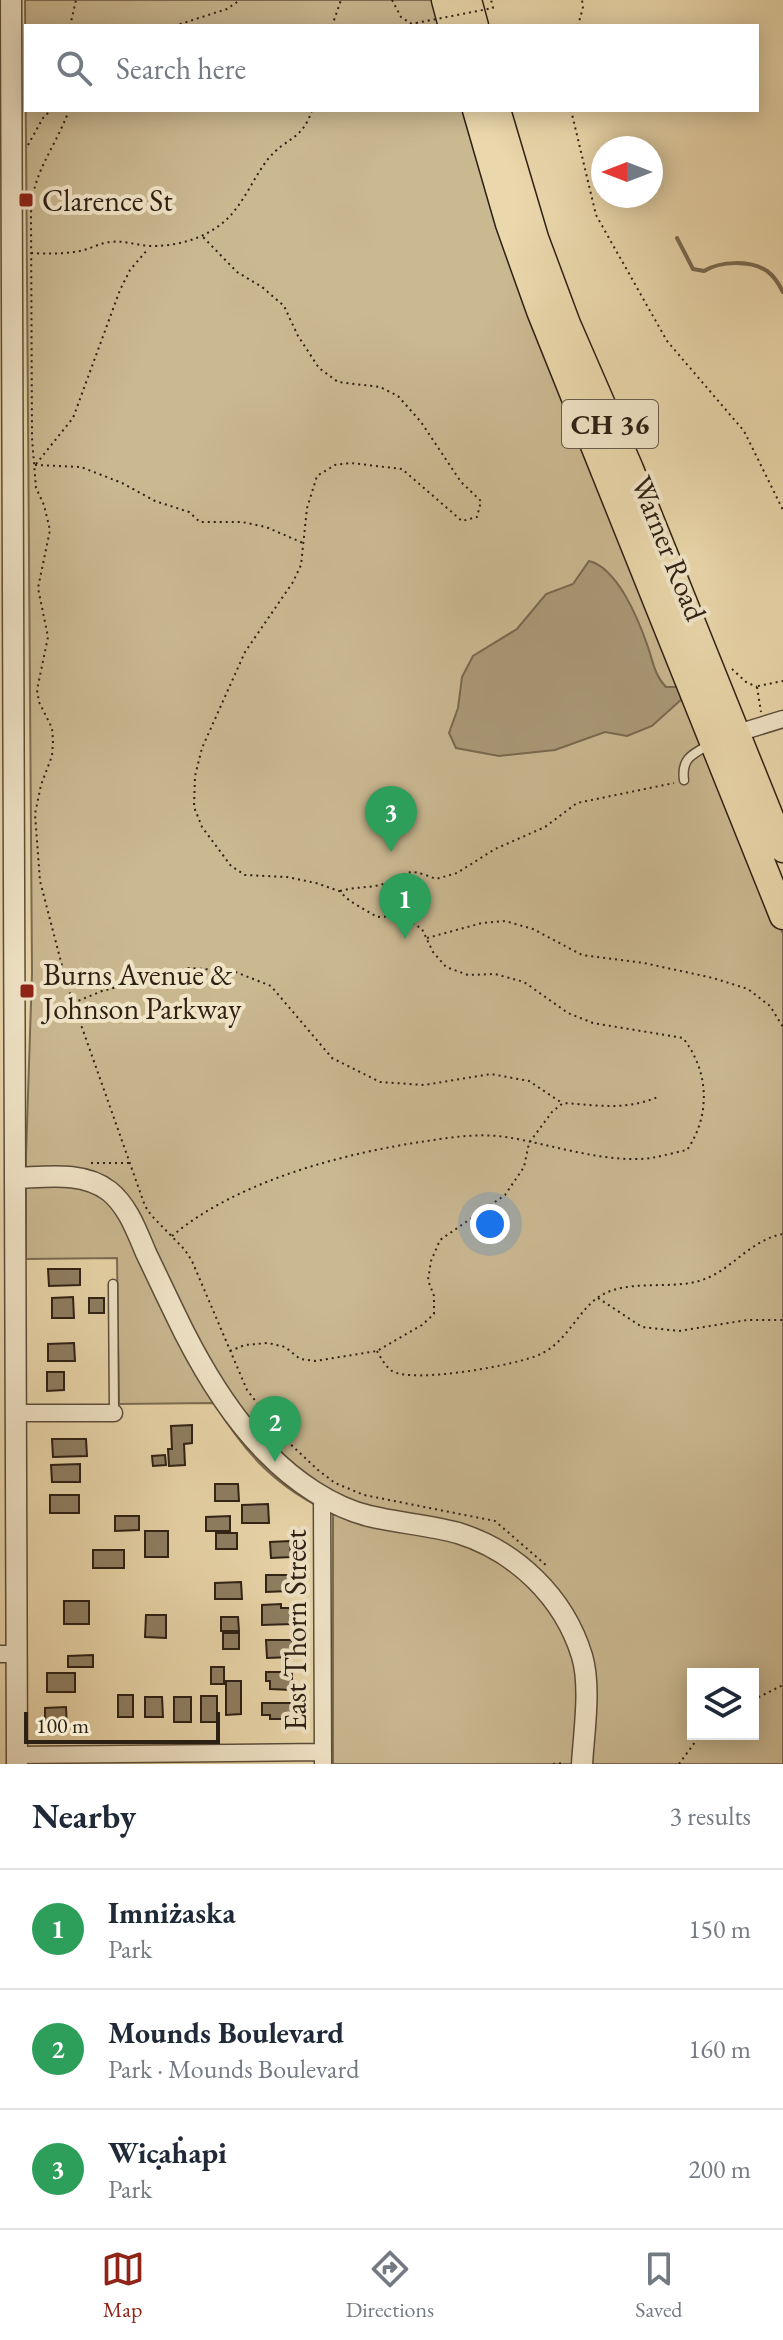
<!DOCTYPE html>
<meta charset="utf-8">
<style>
body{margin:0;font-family:"EB Garamond",serif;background:#f6f6f7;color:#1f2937}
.controls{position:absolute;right:24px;bottom:24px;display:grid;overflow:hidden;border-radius:0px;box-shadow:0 4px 20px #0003}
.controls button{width:72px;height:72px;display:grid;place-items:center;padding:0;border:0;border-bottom:2px solid #e0e1e3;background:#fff;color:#1f2937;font:40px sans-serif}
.compass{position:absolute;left:591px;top:136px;width:72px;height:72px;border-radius:50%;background:#fff;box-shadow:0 4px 20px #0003;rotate:270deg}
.scale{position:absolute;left:24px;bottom:20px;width:196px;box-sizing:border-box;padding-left:8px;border:4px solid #2d2014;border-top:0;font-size:22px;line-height:28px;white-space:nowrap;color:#2d2014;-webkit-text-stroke:6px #f1e5c8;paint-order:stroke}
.you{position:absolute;left:490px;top:1224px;width:28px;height:28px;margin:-20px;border:6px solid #fff;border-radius:50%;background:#1a73e8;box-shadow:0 0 0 12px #1a73e833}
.badge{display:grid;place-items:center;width:52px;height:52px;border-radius:50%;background:#8f2418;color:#fff;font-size:26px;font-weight:700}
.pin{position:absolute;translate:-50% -66px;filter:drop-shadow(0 2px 4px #0008)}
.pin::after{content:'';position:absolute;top:42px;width:28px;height:24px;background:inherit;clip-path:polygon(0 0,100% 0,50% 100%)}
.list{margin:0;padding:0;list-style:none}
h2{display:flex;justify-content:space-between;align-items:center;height:104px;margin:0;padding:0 32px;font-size:34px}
h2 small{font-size:26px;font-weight:400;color:#747a83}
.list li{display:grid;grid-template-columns:52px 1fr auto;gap:24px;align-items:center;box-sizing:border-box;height:120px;padding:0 32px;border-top:2px solid #e0e1e3}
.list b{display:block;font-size:30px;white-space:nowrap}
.list p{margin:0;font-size:26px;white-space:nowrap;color:#747a83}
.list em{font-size:26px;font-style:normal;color:#747a83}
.icon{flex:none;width:44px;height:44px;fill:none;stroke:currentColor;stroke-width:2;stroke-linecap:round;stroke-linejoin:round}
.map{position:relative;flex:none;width:783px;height:1764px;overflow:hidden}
.search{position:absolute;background:#fff;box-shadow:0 4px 20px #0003;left:24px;right:24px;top:24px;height:88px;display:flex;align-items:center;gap:20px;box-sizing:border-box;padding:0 28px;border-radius:0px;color:#747a83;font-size:30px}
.sheet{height:464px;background:#fff}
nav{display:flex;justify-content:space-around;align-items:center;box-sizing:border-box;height:112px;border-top:2px solid #e0e1e3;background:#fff;font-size:22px;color:#747a83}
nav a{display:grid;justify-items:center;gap:4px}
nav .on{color:#8f2418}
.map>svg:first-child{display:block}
</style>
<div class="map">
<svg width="783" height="1764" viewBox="0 0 783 1764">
<rect width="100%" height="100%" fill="#ead7ab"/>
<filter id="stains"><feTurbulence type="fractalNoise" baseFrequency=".0025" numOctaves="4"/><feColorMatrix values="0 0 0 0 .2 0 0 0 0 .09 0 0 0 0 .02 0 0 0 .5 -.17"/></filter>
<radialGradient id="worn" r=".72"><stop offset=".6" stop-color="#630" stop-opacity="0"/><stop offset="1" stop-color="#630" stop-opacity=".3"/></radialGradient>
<path fill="#cab891" stroke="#7c6c52" stroke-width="2" fill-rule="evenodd" d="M25,0H437L445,26H26V110H469L730,801L783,934V1764H333V1514C276,1487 247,1456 214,1403L119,1404L117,1258L26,1259V1156L32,973ZM693,1674H753V1734H693Z"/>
<path fill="#aa9978" stroke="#786950" stroke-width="2" d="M589,561C618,568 639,621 648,647C653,662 655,676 666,687H678L683,698L652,726L627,736L605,732L555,750L499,756L456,748L449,733L458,708L462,677L473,656L517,629L546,594L573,584Z"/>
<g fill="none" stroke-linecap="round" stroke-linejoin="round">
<path stroke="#786950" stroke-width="4" d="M677,238L693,269L704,271C720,261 750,260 767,271C774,276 779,284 783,292"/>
</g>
<path fill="#8f7f63" stroke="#2d2014" stroke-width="2" d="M48,1269H80V1285L49,1286Z
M73,1297L74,1318H52V1298Z
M89,1298H104V1313H89Z
M74,1343L75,1361H48V1344Z
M47,1372H64V1390L47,1391Z
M192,1425V1443L184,1444L185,1465L169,1466L168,1449H172L171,1426Z
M52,1439H86L87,1456L53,1457Z
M165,1455L166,1465L153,1466L152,1456Z
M80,1464V1482H52L51,1465Z
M215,1484H238L239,1501H215Z
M50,1495H79V1513H50Z
M268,1504L269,1523H242V1505Z
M115,1516H139V1530L115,1531Z
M230,1516V1531H206V1517Z
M145,1531H168V1557H145Z
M216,1533H237V1549H216Z
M290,1541L291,1557L271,1558L270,1542Z
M93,1550H124V1568H93Z
M266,1575H289V1591L266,1592Z
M241,1582L242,1599H215V1583Z
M64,1601H89V1624H64Z
M281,1604V1608H291L292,1624L262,1625V1605Z
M146,1615H166V1638L145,1637Z
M221,1617H238L239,1631H221Z
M223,1633H239V1649H223Z
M266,1640H292V1657L267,1658Z
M93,1655V1667H68V1656Z
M211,1667H224V1684H211Z
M266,1672H292V1690L270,1689V1681H266Z
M47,1673H75V1692H47Z
M226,1681H241V1714L226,1715Z
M118,1695H133V1717H118Z
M201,1696H217V1722H201Z
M145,1697H162L163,1717H145Z
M174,1697H191V1722H174Z
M262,1703H292V1719H270V1715H262Z
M66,1707L67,1727L45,1728V1708Z"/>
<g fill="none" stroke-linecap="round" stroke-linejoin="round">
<defs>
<path id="service" d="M684,780C681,759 692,754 709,745
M113,1284L114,1413"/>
<path id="minor" d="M731,735L783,719
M15,1413H114
M322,1495L323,1764
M0,1654H17
M17,1755L323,1752"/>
<path id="tertiary" d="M11,0L17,1764
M16,1178C47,1177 83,1171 109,1191C128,1206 137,1232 146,1253C159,1280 172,1308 185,1334C207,1377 233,1419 267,1453C294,1481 332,1507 369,1516C398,1523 429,1525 458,1533C516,1551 564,1597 582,1656C591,1686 584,1732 582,1764"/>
<path id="trunk" d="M445,0L452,26
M468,0L475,26
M476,110L509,224L540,311L783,916
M497,110L535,238L567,324L630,469L783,849"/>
</defs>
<use href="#service" stroke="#5c4e3a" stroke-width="11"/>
<use href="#minor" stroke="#5c4e3a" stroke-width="19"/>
<use href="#tertiary" stroke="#5c4e3a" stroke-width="23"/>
<use href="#trunk" stroke="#2d2014" stroke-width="29"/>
<path stroke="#2d2014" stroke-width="2" stroke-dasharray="2 4" stroke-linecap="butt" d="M392,0L401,17L412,24L416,23
M70,26L76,0
M174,26L227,9L240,0
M332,26L341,0
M578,26L583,7L582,0
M69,110C55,149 31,173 31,216L32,438L36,488L44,505L50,530L38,588L48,637L37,690L39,702L52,728L53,741L52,756L41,785L35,814L40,881L67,985L145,1206L151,1215L185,1250L192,1261L247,1390L285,1439L318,1470L335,1483L364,1495L495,1521L547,1566
M571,110L596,215L667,341L744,431L783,510
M28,145L43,118L51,110
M31,253C48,254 64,254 80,251C90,249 100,243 110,242C125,240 138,246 152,246C185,246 219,234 238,206C249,191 257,173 268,159C286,137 302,141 312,110
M36,464L73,418L120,290L130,270L148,249
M35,465L81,467L122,483L155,501L189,512L200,522H242L266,527L303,543
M732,669L746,682L757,687
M758,686L783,681
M757,687L761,712
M340,891C353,887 367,888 380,885C410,877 400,864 436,879L457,873L495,849L545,827L577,803L674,783
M427,938L482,923L505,921L533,929L582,955L644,963L713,978L748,989L770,1006L783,1027
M73,1003L102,991L189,968L233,971L271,986L332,1058L380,1082L424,1085L491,1074L529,1081L562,1103
M91,1163H129
M172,1236C237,1181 344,1153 427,1141C453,1137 480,1133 506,1137C550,1144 607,1164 651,1158C663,1156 676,1152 687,1150C711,1115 709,1071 683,1038L593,1023L568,1013L524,982L495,974L468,975L446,967L433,952L422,929L411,922L398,916L377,917L350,901L339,891L316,883L287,877L245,875L231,866L202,827L194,807L195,776L202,748L245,652L293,582L301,565L307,508L317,476L335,465L351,463L402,469L462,521L477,517L481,501L461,482L421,422L398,396L380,387L338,382L319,368L298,336L284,306L262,287L237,272L203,237
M598,1298L642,1327L679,1331L747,1320H783
M230,1351L245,1345L268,1343L285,1347L300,1359L315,1361L377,1351L422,1325L434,1314V1296L428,1280L431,1261L440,1240L505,1195L524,1167L529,1143L552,1112L563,1103C599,1105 623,1111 658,1097
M377,1351C381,1358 385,1366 392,1371C413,1384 518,1365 541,1354C566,1342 578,1312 597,1298C625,1278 668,1290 699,1281C731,1272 749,1240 783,1234
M753,1700L783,1685
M553,1764L564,1763
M679,1764L701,1734"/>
<use href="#service" stroke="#f1e5c8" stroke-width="8"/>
<use href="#minor" stroke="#f1e5c8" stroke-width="16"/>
<use href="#tertiary" stroke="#f1e5c8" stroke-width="20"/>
<use href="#trunk" stroke="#ead7ab" stroke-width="26"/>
<path stroke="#2d2014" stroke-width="2" stroke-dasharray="2 4" stroke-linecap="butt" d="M416,23L493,8L491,0"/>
</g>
<g fill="#8f2418" stroke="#f1e5c8" stroke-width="3">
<rect x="18" y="192" width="16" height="16" rx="4"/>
<rect x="19" y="983" width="16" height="16" rx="4"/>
</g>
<g text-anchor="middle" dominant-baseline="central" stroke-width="8" stroke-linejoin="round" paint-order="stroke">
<rect fill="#f1e5c8" stroke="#685b4a" stroke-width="2" x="562" y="400" width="96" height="48" rx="6"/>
<g font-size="28" font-weight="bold" fill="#2d2014">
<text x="610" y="424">CH 36</text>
</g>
<g font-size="30" fill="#2d2014" stroke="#f1e5c8" text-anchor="start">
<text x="42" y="200">Clarence St</text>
<text x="43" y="974">Burns Avenue &amp;<tspan x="43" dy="34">Johnson Parkway</tspan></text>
</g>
<g font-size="30" fill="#2d2014" stroke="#f1e5c8">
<text transform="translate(669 548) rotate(68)">Warner Road</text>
<text transform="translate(295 1630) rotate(-90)">East Thorn Street</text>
</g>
</g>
<rect width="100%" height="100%" filter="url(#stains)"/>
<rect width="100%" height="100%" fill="url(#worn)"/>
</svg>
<div class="controls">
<button><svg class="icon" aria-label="layers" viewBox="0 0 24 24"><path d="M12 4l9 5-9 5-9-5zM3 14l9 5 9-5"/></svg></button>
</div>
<svg class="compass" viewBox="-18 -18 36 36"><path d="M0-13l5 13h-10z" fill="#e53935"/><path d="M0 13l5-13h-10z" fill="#747a83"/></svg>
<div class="scale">100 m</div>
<div class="you"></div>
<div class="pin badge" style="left:405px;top:939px;background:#2e9e5b">1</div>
<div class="pin badge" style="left:275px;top:1462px;background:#2e9e5b">2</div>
<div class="pin badge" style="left:391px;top:852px;background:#2e9e5b">3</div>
<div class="search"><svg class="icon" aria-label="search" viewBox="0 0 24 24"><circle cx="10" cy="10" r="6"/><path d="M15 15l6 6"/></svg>Search here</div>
</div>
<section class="sheet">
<h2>Nearby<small>3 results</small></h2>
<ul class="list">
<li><span class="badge" style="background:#2e9e5b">1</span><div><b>Imniżaska</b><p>Park</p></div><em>150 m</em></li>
<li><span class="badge" style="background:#2e9e5b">2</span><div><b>Mounds Boulevard</b><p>Park · Mounds Boulevard</p></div><em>160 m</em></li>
<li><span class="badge" style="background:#2e9e5b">3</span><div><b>Wic̣aḣapi</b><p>Park</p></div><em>200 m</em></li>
</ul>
</section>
<nav>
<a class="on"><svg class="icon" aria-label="map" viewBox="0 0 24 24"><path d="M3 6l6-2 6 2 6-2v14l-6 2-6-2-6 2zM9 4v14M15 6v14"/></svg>Map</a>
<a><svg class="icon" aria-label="directions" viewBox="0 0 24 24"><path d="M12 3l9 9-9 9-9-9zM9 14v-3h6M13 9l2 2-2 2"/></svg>Directions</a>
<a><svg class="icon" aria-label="saved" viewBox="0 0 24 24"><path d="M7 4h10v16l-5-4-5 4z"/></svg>Saved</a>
</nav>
